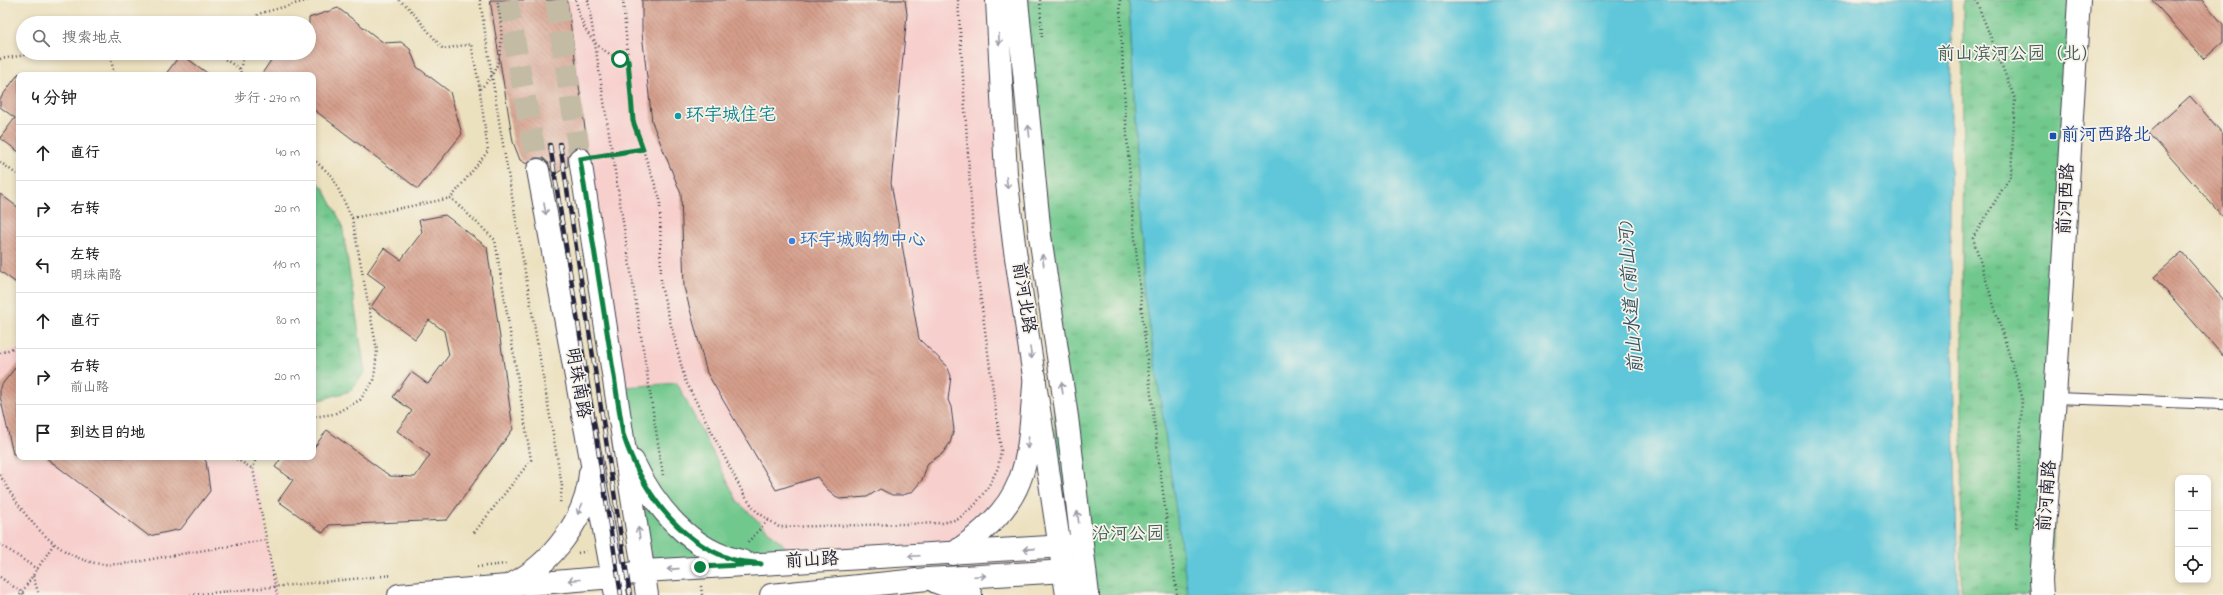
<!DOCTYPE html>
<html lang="zh">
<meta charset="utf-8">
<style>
body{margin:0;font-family:"Indie Flower","LXGW WenKai TC",sans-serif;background:#f2f2f2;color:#222}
.controls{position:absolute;right:12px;bottom:12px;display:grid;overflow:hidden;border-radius:8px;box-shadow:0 2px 6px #0003}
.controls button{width:36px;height:36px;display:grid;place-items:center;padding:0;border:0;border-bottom:1px solid #e0e0e0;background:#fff;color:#222;font:20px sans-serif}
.stop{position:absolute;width:12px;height:12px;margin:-9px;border:3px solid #0b8043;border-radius:50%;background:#fff}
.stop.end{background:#0b8043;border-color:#fff;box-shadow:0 1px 4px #0008}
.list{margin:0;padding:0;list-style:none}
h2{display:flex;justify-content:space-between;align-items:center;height:52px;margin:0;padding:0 16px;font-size:17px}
h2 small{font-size:13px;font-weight:400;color:#767676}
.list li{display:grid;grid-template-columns:26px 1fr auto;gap:12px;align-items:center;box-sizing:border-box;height:56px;padding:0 16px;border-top:1px solid #e0e0e0}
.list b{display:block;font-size:15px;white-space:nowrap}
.list p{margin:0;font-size:13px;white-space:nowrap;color:#767676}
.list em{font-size:13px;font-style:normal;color:#767676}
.icon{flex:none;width:22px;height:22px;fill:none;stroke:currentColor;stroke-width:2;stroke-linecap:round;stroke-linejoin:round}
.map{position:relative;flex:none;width:2223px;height:595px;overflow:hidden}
.search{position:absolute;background:#fff;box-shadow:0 2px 6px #0003;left:16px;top:16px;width:300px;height:44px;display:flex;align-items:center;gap:10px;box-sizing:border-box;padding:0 14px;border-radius:22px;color:#767676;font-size:15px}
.panel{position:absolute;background:#fff;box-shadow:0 2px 6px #0003;left:16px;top:72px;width:300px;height:388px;border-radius:8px}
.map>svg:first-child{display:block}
</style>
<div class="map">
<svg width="2223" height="595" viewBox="0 0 2223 595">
<defs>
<pattern id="park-tufts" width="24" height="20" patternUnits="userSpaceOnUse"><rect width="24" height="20" fill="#71c88d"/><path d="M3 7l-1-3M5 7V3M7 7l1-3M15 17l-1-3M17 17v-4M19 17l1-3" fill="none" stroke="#5ca274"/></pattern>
<pattern id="building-back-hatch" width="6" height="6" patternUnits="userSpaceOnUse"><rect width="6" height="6" fill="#d59e8b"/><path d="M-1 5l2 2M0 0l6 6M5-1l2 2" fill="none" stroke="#ac8073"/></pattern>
</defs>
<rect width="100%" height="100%" fill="#f7f3e8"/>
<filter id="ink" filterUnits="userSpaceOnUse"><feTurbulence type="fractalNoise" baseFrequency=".025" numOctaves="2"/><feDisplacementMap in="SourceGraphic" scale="8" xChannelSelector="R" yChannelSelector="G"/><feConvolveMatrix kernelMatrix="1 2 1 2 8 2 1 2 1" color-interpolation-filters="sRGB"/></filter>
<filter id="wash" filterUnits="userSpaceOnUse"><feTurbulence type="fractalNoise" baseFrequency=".012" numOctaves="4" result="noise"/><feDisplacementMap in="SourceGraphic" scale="16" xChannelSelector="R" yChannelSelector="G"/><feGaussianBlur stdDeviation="0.9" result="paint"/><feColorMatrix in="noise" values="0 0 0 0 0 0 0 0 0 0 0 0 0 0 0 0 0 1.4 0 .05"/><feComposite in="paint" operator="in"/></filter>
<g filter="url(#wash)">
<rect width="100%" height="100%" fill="#ece1bf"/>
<path fill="#f7d0ce" d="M556,0H998L1034,376L1019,483L953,554L645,571Z
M19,348V457H237L256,471L277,595H0V353Z"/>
<path fill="#71c88d" stroke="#4a7564" d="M677,383L738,502L791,552L652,562L625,387Z"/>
<path fill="url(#park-tufts)" stroke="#4a7564" d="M1020,0H1129L1144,285L1199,595H1076L1061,498Z
M1963,0H2074L2055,398L2052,595H1961Z
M313,179L323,187L342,224L365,372L350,391L313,402Z"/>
<path fill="#5ec7d9" stroke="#40748a" d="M1129,0H1952L1950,223L1958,595H1188L1144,285Z"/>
<g id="blocks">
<path fill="url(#building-back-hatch)" d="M490,0H567L587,143L586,148L578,147L572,150L568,155V166L557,173L551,171L548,162L543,158H535L527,164L520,160L513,142Z
M642,0H905L907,14L891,183L919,339L947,366L951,376L948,400L951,407L954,430L950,443L942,454L928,463L922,480L912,492L903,495H892L880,489L867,497L839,499L827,489L817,477L776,490L707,373L684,287L681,194L652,122L642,33Z
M2152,0H2202L2223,24V42L2204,59Z
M338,8L384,43L401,42L410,49L417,67L450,92L462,134L418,189L313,109V75H261L276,53H309V18Z
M181,54L210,75H165Z
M19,73V152L0,138L15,118L0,107V99Z
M2190,96L2223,134V217L2149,133Z
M0,194L19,208V285L0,271Z
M445,215L487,247L513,429L447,520L329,525L323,533L278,501L293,480L275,467L282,457H313V449L327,430L390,476L415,477L430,455L397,431L412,411L393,397L411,372L428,384L449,355L444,331L429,320L415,339L371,307L385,286L367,273L384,248L401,260L422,232L419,220Z
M2182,252L2223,299V356L2154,277Z
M19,363V454H13L0,396V387Z
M45,457H201L206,461L210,491L181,529L149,536Z"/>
</g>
</g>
<g filter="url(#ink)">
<use href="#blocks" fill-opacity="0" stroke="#403f4f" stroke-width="1"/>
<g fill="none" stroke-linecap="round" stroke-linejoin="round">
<path stroke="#c4bba5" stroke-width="22" stroke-dasharray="22 11" stroke-linecap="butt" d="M507,0L538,170
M556,0L580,159"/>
<defs>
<path id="service" d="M2055,398L2223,404"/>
<path id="tertiary" d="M2042,595L2041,580L2055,398L2079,0"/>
<path id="secondary" d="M997,0L1006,174L1014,244L1067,595
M1017,0L1040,236L1067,417L1088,595"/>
<path id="primary" d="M580,159L647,595
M538,170L616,595
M633,461C654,506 691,552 742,561
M953,554C979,535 1007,513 1019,482C1032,450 1031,411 1035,376
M936,582L971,595
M512,584C551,564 587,519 590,473
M399,595L613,577L644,571L1082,545
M771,595L927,579L1084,570"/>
</defs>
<use href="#service" stroke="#403f4f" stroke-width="12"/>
<use href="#tertiary" stroke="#403f4f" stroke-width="24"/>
<use href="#secondary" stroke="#403f4f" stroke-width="24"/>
<use href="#primary" stroke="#403f4f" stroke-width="24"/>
<path stroke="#403f4f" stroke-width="2.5" stroke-dasharray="1 3" stroke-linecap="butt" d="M399,0L408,7L443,49L471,44L479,84L488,151L451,198
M480,0L500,127L562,486L560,504
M576,0C581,31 597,54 628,60
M588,0L663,475
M623,0L633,121L660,199L661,286L685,380L744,495L756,511L779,527L943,523L958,519L975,505L988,487L998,468L1001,450L974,248L958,0
M1040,0L1042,39
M1120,0C1127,199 1149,398 1177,595
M1976,0L2015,99L2011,175L1973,238L2022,396L2017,529
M255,23L258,14L309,0
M110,53L114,75
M215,53L240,69L241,75
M0,59L39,53
M240,69L245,53
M480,89C507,66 503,31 497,0
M599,156L643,149
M313,159L332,176L352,218L377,350L374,380L360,400L334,414L313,417
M0,162L19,176
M352,218L451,198L495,240L531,460L473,534
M0,353L19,346
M233,457L253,469
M256,457L253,469L277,595
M0,475C21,513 54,558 101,564C123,566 146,560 168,556C201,551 233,545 266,540
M748,542L768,520
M0,544L37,569
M578,553L589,551
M477,567L506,564
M33,576L39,595
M0,577L25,595
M701,586L702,595
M20,595L55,542
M190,595L393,575"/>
<use href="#service" stroke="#fff" stroke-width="10"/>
<use href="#tertiary" stroke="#fff" stroke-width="22"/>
<use href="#secondary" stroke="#fff" stroke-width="22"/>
<use href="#primary" stroke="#fff" stroke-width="22"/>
<defs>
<path id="rail" d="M560,144L630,595
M550,145L621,595"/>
</defs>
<use href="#rail" stroke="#22223b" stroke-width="4.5"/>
<use href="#rail" stroke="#f7f3e8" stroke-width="3" stroke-dasharray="9" stroke-linecap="butt"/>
</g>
<defs><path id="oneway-shaft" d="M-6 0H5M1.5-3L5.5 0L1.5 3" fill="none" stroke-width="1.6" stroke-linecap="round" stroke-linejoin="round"/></defs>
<g stroke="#9c9ca7">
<use href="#oneway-shaft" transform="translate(999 39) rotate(87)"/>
<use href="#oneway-shaft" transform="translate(1029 131) rotate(-96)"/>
<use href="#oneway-shaft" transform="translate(1007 183) rotate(83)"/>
<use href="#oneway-shaft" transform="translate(545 209) rotate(80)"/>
<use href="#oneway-shaft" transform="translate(1043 260) rotate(-98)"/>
<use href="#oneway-shaft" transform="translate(1031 353) rotate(81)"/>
<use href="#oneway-shaft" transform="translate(1062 388) rotate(-98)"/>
<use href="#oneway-shaft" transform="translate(1028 443) rotate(96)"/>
<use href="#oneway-shaft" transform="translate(580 509) rotate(114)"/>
<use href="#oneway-shaft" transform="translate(1078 517) rotate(-97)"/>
<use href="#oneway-shaft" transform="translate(639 533) rotate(-99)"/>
<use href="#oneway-shaft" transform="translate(1029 549) rotate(176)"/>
<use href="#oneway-shaft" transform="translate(914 556) rotate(177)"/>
<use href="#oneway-shaft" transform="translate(673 569) rotate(176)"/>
<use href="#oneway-shaft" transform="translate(980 576) rotate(-3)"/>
<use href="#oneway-shaft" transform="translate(574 580) rotate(175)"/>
</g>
</g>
<g fill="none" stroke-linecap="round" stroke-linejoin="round" filter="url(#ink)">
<path stroke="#0b8043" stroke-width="5" d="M620,59L628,60L633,121L643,149L580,159L623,434C640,487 675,540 731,559C740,562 751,562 761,564L700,567"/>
</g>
<circle fill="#0f9aa8" stroke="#f7f3e8" stroke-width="1.5" cx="678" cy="116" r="4"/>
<rect fill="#1a4fb4" stroke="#f7f3e8" stroke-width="1.5" x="2049" y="132" width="8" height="8" rx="2"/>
<circle fill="#3f7fe0" stroke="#f7f3e8" stroke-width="1.5" cx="792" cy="241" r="4"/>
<g text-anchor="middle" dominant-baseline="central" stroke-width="3.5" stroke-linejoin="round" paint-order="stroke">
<g font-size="18" fill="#3e5c58" stroke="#f7f3e8">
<text x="2018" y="55">前山滨河公园（北）</text>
<text x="1128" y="535">沿河公园</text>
</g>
<g font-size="18" fill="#0d838f" stroke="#f7f3e8" text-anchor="start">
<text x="686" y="116">环宇城住宅</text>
</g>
<g font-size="18" fill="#164399" stroke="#f7f3e8" text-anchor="start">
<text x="2061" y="136">前河西路北</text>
</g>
<g font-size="18" fill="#22223b" stroke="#f7f3e8">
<text transform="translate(2067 199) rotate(-87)">前河西路</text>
<text transform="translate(1023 298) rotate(81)">前河北路</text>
<text transform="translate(577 383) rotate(80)">明珠南路</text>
<text transform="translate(2048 496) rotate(-85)">前河南路</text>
<text transform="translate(812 561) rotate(-3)">前山路</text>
</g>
<g font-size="18" fill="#366cbe" stroke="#f7f3e8" text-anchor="start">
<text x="800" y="241">环宇城购物中心</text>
</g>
<g font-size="19" font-style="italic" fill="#34546a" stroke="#f7f3e8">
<text transform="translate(1632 298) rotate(-94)">前山水道 (前山河)</text>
</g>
</g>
</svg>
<div class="controls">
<button>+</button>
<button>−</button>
<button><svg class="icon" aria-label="locate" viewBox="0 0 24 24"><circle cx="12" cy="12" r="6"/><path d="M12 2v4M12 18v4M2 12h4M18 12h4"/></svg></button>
</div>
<div class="stop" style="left:620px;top:59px"></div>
<div class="stop end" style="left:700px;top:567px"></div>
<div class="search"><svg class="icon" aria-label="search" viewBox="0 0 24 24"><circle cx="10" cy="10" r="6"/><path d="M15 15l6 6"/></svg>搜索地点</div>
<section class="panel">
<h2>4 分钟<small>步行 · 270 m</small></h2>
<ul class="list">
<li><svg class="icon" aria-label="ahead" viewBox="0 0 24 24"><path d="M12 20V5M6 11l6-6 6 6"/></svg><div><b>直行</b></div><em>40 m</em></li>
<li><svg class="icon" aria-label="right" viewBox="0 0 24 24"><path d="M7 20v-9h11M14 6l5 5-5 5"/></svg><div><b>右转</b></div><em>20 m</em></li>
<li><svg class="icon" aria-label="left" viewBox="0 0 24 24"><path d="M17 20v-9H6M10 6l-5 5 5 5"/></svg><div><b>左转</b><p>明珠南路</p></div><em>110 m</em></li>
<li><svg class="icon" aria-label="ahead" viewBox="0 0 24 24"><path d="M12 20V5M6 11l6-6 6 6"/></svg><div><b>直行</b></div><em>80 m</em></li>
<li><svg class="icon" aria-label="right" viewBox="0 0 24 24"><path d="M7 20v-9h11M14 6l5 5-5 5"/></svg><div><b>右转</b><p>前山路</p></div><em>20 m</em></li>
<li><svg class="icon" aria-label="arrive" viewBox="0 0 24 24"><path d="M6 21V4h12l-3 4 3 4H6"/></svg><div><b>到达目的地</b></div></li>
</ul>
</section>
</div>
